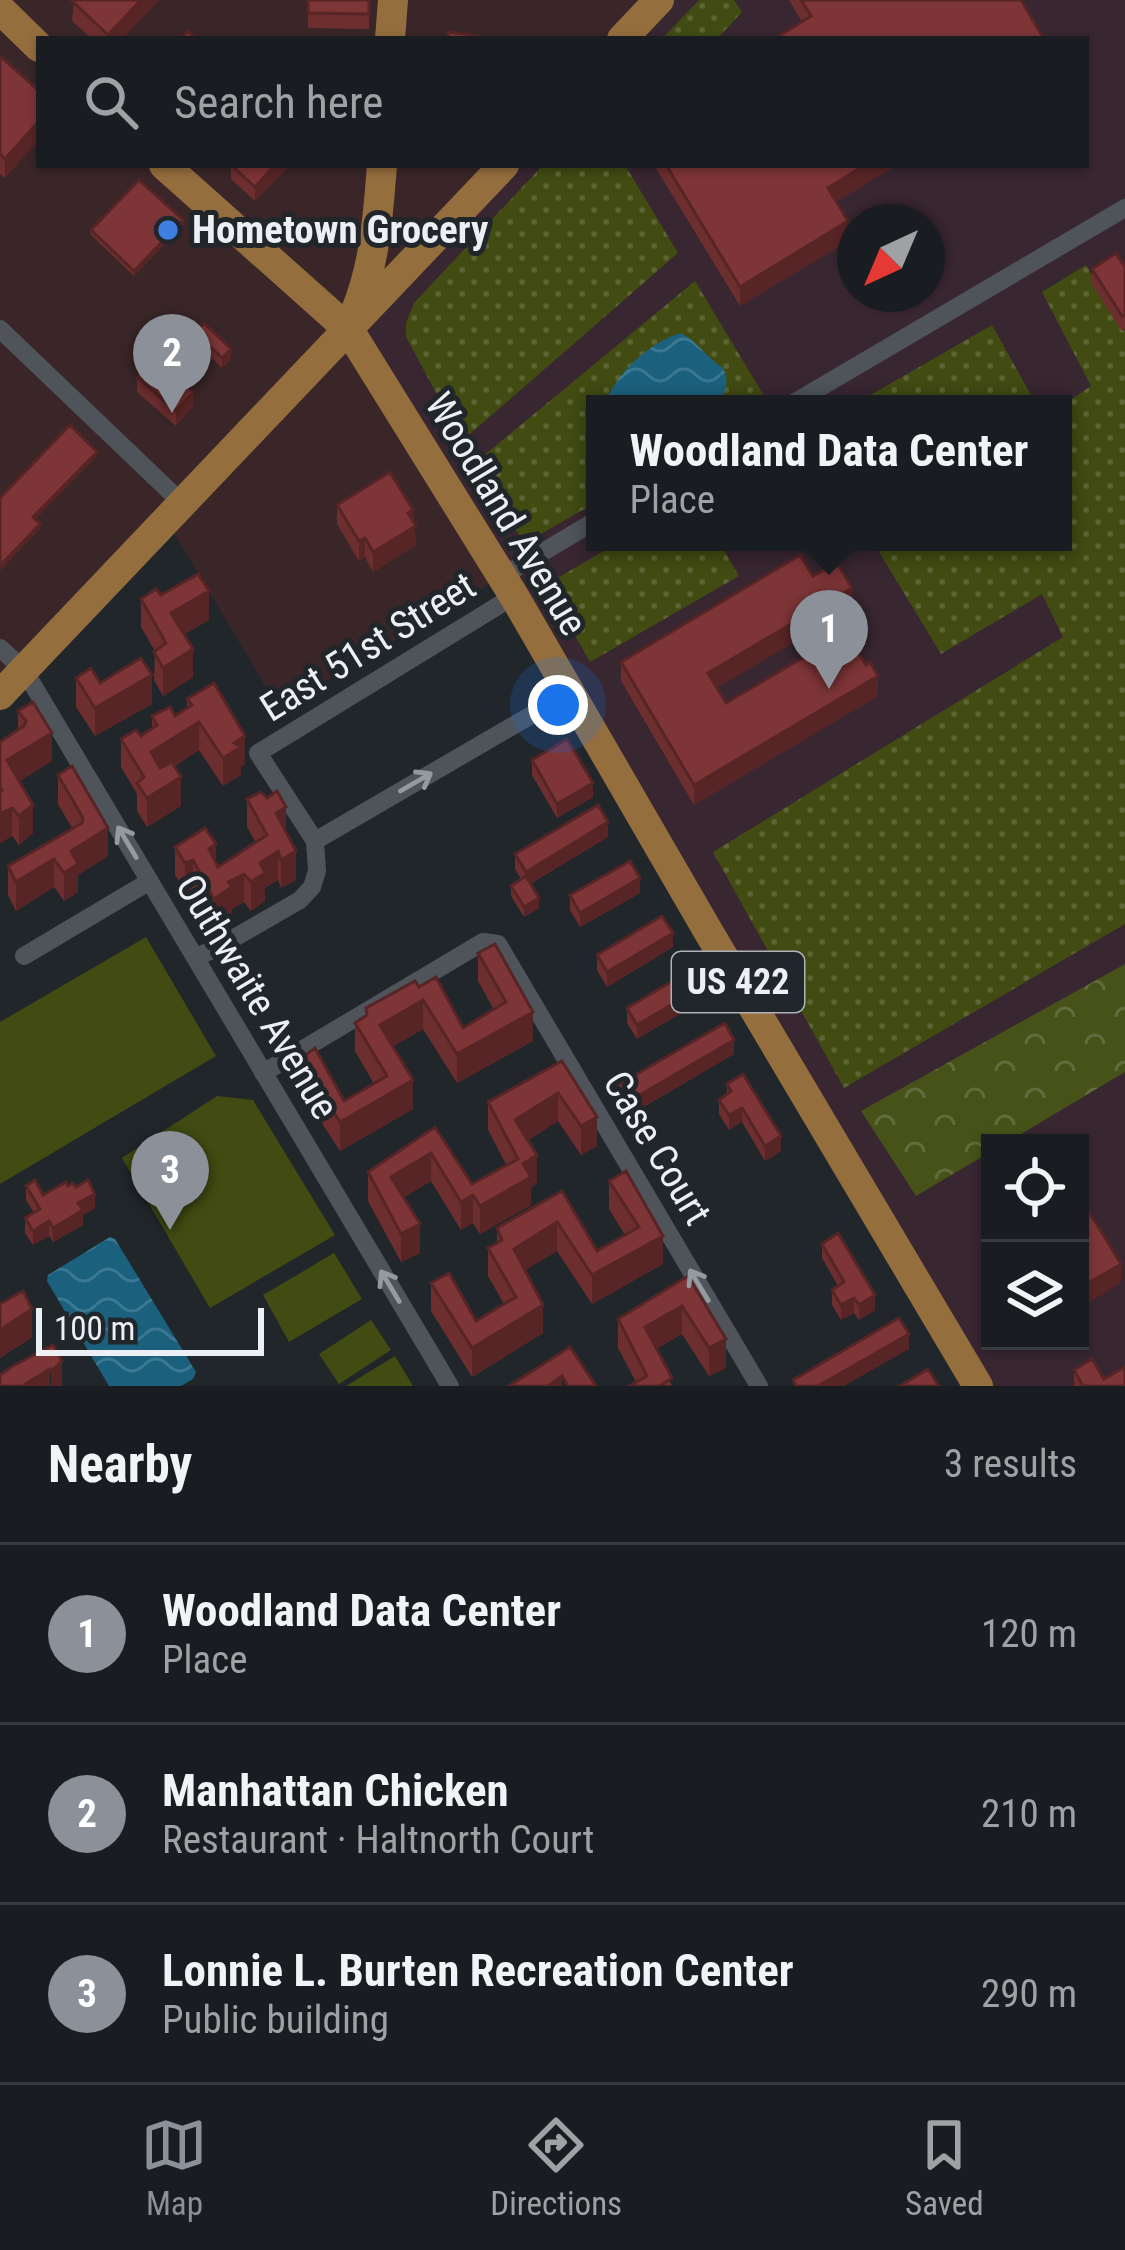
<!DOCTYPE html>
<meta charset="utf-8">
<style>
body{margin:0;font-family:"Roboto Condensed",sans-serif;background:#222529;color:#f1f3f6}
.controls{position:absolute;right:36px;bottom:36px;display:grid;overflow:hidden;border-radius:0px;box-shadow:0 3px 9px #0004}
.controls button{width:108px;height:108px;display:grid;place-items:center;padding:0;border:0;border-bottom:3px solid #373a3e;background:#191c20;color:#f1f3f6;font:60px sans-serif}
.compass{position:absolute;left:837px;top:204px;width:108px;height:108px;border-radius:50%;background:#191c20;box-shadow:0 3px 9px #0004;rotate:224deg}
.scale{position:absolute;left:36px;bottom:30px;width:228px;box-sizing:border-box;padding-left:12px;border:6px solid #eceff3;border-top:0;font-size:33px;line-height:42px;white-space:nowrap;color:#eceff3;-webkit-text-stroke:9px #21262b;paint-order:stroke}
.you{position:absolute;left:558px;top:705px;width:42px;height:42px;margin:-30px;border:9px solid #fff;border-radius:50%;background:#1a73e8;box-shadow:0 0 0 18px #1a73e833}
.badge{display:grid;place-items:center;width:78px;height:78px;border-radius:50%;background:#8c9099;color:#fff;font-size:39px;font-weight:700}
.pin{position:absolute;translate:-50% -99px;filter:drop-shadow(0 3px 6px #0008)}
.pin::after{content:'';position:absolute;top:63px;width:42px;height:36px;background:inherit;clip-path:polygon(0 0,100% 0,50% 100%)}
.popup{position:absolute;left:586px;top:395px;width:486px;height:156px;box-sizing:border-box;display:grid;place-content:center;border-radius:0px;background:#191c20;filter:drop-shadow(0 3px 9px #0005);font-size:39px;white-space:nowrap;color:#9fa1a5}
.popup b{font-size:45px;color:#f1f3f6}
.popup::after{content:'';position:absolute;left:50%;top:100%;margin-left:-24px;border:24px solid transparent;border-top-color:#191c20}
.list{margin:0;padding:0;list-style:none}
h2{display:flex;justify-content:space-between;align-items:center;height:156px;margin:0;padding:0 48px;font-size:51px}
h2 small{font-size:39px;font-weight:400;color:#9fa1a5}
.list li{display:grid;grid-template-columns:78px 1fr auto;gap:36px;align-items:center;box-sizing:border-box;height:180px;padding:0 48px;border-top:3px solid #373a3e}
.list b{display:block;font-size:45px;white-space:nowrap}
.list p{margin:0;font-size:39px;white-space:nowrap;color:#9fa1a5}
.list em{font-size:39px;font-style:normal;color:#9fa1a5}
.icon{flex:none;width:66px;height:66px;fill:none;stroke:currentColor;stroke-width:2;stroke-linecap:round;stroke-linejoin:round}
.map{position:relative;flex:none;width:1125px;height:1386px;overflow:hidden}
.search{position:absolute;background:#191c20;box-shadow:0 3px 9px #0004;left:36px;right:36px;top:36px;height:132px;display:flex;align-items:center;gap:30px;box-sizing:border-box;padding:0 42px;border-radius:0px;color:#9fa1a5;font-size:45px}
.sheet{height:696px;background:#191c20}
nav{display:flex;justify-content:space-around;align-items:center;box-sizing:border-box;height:168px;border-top:3px solid #373a3e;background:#191c20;font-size:33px;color:#9fa1a5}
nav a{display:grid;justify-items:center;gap:6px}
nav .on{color:#8c9099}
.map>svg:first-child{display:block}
</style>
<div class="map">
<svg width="1125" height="1386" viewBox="0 0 1125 1386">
<defs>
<pattern id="grass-dots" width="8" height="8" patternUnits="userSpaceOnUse" patternTransform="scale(3)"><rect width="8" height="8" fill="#414b12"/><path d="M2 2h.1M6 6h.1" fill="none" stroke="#5d6535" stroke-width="1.8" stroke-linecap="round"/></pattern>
<pattern id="forest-crowns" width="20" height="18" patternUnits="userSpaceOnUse" patternTransform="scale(3)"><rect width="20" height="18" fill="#475219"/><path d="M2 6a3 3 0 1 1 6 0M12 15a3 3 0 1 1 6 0" fill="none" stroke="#626b3b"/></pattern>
<pattern id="water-waves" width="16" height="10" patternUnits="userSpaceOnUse" patternTransform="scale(3)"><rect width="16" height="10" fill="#1b617e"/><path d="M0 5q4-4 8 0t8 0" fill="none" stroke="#3c7891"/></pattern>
</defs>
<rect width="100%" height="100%" fill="#21262b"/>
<path fill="#3a2628" d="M0,0H659L622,39H39V165H504L501,577L279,709L166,520L0,695V343L6,335L0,329Z"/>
<path fill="#382630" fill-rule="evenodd" d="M659,0H1125V1386H978L349,330L504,165H1086V39H622ZM855,222H927V294H855ZM595,404H1063V542H595ZM990,1143H1080V1341H990Z"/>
<path fill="url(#grass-dots)" d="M699,0H734L742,12L717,39H662Z
M543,165H625L678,253L462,441L406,337V323L414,303Z
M1086,265L1125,332V924L844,1088L713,852L1063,637L1042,594L941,654L873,542H1063V405L1091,386L1042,292Z
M695,281L769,404H595V503L525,543L480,479L482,457Z
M992,325L1036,404H855Z
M619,542H719L739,576L590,662L548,588L549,583Z"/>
<path fill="url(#forest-crowns)" d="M1125,964V1072L1006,1143H990V1152L916,1196L861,1111Z"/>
<path fill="#414b12" d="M146,937L216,1056L0,1184V1022Z
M217,1096L253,1100L335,1235L210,1308L122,1158Z
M334,1253L362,1299L289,1342L263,1295Z
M371,1320L391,1350L339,1384L319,1354Z
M395,1356L413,1386H346Z"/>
<path fill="url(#water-waves)" d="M681,333C698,342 707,358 723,368C730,383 726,395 714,404H604C618,372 648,343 681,333Z
M110,1237L115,1239L196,1372L193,1379L181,1386H109L47,1281L48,1275Z"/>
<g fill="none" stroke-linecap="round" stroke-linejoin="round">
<path stroke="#4e545a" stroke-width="18" d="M0,329L182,503
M792,404L1125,208
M501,577L595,521
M0,648L24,670L450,1386
M315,841L569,693
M24,956L150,881
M196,957L217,948L300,900L312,887L317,871L315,841L258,753L514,596
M263,1073L483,942L498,944L759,1386"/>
<path stroke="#956e3e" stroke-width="30" d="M0,9L39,47
M390,39L393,0
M622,39L659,0
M164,165L349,330L514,596L708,931L978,1386
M355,313C375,265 378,216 382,165
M0,695L504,165"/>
</g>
<path fill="#6c2e2f" d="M74,0H159L122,39H92L72,21Z
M308,0H369V29L308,28Z
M789,0H1021L802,22Z
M0,56L39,91L5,178L0,174Z
M231,165H289V166L255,201L231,179Z
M654,165H897L836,202L848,241L740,306Z
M183,225L134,276L91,235V230Z
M1125,267V329L1122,331L1092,284V269Z
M195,332L231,359L222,368L195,342Z
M137,377L193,406L176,426L137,392Z
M337,505L413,522L416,545L373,572L365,557L359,561L337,524Z
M813,576L852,608L716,688L726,703L878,696L694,805L621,681V662Z
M161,595L209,620L184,634L193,677L163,696L154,680L155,651L141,627V599Z
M76,678L100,683L152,704L95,736L76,707Z
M187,699L245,764L241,767V775L223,786L199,750L175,766L181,806L147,827L137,811V794L121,767V739L141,736L152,729V716H175L187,708Z
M18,711L52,761L19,781L33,833L19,845L12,836L0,843V742L18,730Z
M532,760L593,797L557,818L532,775Z
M58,775L108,856L78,875V892L64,901L54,887L16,911L8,895V866L72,828L58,804Z
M247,799L286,832L296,880L281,888L278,880L265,888V901L251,911L244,902L232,909V916L214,927L193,889L185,891L175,875V847L216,862L218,867L256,843L247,827Z
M608,837L530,884L539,908L524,917L511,896V886L521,879L515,869V854Z
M640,893L580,927L570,910V895Z
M673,947L607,987L597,970V955Z
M478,953L533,1041L457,1083L423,1029L393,1046L413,1109L340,1151L299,1088V1060L344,1101L374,1084L355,1051V1023L366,1016V1008L419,987L463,1028L494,1010L478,981Z
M705,999L637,1039L627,1023V1008Z
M734,1054L628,1116L618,1100V1085Z
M562,1061L597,1146L581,1155L558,1121L528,1140L537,1183L531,1188V1205L480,1234L473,1223L461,1230L431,1181L404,1197L420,1253L401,1262L368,1201V1172L435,1127L472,1184L507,1166L488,1130V1102Z
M727,1084L781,1151L765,1161L742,1122L729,1130L719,1114V1100L727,1094Z
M609,1181L663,1264L592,1304L557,1251L525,1270L543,1333L472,1377L431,1311V1283L476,1321L504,1304L488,1276V1248L497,1243V1228L562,1191L597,1251L625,1235L609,1209Z
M26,1186L43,1195L68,1186L95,1208L83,1215V1225L53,1242L49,1236L33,1245L25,1233V1218L34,1213L26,1200Z
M822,1244L875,1310L859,1320L854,1313L841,1320L832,1305V1290L838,1286L822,1258Z
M688,1276L726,1368L709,1376L682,1334L656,1349L672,1386L636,1382L618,1348V1319Z
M1074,1370L1125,1386H1074Z"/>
<path fill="#582526" d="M141,0H159L122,39H108V35Z
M39,121V140L5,178V159Z
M275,165L289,166L255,201V187Z
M865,165H897L828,207V188Z
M183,220V225L134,276V271Z
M848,221V241L740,306V287Z
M231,349V359L222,368V358Z
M193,392V406L176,426V411Z
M97,452V456L33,522V517Z
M413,510L416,545L373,572V552L408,513Z
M40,524V529L0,571V566Z
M365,538V557L359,561V541Z
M852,588V608L708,693V673Z
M209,591V620L171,642V613Z
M193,649V677L163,696V668Z
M152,675V704L95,736V708Z
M878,676V696L694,805V785Z
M199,722V750L151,781V752Z
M52,733V761L7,789V760Z
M245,736V764L241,767V775L223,786V758L234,743Z
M181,777V806L147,827V798Z
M593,783V797L557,818V804Z
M33,805V833L19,845V816Z
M286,807V836L276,813Z
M12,808V836L0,843V814Z
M608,822V837L526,886V872Z
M108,828V856L78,875V892L64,901V873L71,851Z
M216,844V873L209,849Z
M278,851V880L265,888V901L251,911V882L260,863Z
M296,851V880L281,888V860Z
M54,859V887L16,911V882Z
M193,860V889L185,891V863Z
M244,874V902L232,909V916L214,927V899L228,882Z
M640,878V893L580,927V913Z
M539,898V908L524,917V907Z
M673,933V947L607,987V972Z
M705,985V999L637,1039V1025Z
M423,1000V1029L380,1054V1025Z
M533,1012V1041L457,1083V1054Z
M734,1040V1054L628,1116V1102Z
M413,1080V1109L340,1151V1122Z
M558,1093V1121L515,1149V1120Z
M742,1108V1122L729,1130V1115Z
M597,1117V1146L581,1155V1126Z
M781,1136V1151L765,1161V1146Z
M431,1153V1181L391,1205V1177Z
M537,1155V1183L531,1188V1205L480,1234V1206L523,1164Z
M95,1194V1208L83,1215V1225L53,1242V1228L78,1203Z
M473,1195V1223L461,1230V1202Z
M49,1221V1236L33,1245V1231Z
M557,1222V1251L514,1277V1249Z
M420,1224V1253L401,1262V1234Z
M663,1236V1264L592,1304V1275Z
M1121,1264V1283L1080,1308V1288Z
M875,1295V1310L859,1320V1305Z
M854,1298V1313L841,1320V1305Z
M543,1305V1333L472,1377V1348Z
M682,1306V1334L645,1356V1327Z
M32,1309V1338L0,1358V1330Z
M909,1334V1349L844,1386H818Z
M726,1339V1368L709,1376V1348Z
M62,1361V1386H51V1371Z
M50,1369V1386H22Z
M562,1376V1386H548Z"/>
<path fill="#7e3537" stroke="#582526" stroke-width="3" d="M74,0H141L108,35L72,1Z
M308,0H369V14L308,13Z
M801,0H1021L1044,39H774L811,16Z
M188,31L196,39H181Z
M448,32L479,36L478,39H448Z
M0,56L39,91V121L5,159L0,154Z
M231,165H275L255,187Z
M666,165H865L828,188L848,221L740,287Z
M139,180L183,220L134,271L91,230Z
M1116,253L1125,267V315L1122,316L1092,269Z
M204,323L231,349L222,358L195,332Z
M154,357L193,392L176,411L137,377Z
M70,425L97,452L33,517L40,524L0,566V498Z
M390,472L413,510L408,513L416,526L373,552L365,538L359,541L337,505Z
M800,555L813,576L837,563L852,588L708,673L726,703L846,632L866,665L870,662L878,676L694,785L621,662Z
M198,574L209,591L171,613L193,649L163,668L154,652L166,643L141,599L156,589L161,595Z
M141,658L152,675L95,708L76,678L91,668L100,683Z
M214,683L245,736L234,743L241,747L223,758L199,722L151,752L160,768L172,762L181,777L147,798L137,783L144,777L121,739L136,730L141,736L157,725L152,716L170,707L175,716L192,705L187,699Z
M33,702L52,733L7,760L33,805L19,816L12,808L0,814V792L2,790L0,787V742L24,726L26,721L18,711Z
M567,739L593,783L557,804L532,760Z
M72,766L108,828L71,851L78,864L64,873L54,859L16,882L8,866L82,823L83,818L58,775Z
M277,791L286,807L276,813L296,851L281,860L278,851L260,863L265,873L251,882L244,874L228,882L232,887L214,899L193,860L185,863L175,847L205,828L216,844L209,849L218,867L267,835L247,799L261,792L267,798Z
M598,805L608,822L526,872L515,854Z
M630,861L640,878L580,913L570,895Z
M526,876L539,898L524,907L511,886Z
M662,916L673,933L607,972L597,955Z
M495,944L533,1012L457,1054L423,1000L380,1025L413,1080L340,1122L299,1060L315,1048L344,1101L387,1076L355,1023L367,1015L366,1008L415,981L419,987L436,977L463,1028L506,1002L478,953Z
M695,968L705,985L637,1025L627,1008Z
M725,1023L734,1040L628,1102L618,1085Z
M562,1061L597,1117L581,1126L558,1093L515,1120L537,1155L523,1164L531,1177L480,1206L473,1195L461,1202L431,1153L391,1177L420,1224L401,1234L368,1172L435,1127L472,1184L518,1159L488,1102Z
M743,1074L781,1136L765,1146L742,1108L729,1115L719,1100L731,1091L727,1084Z
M626,1171L663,1236L592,1275L557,1222L514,1249L543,1305L472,1348L431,1283L449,1273L476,1321L516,1297L488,1248L502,1240L497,1228L562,1191L597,1251L639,1227L609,1181Z
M35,1180L43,1195L66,1182L68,1186L73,1183L76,1187L88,1180L95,1194L78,1203L83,1210L53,1228L49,1221L33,1231L25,1218L40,1209L26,1186Z
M1080,1197L1121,1264L1080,1288Z
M838,1233L875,1295L859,1305L854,1298L841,1305L832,1290L844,1282L822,1244Z
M688,1276L726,1339L709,1348L682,1306L645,1327L672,1378L659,1386H629L647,1376L618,1319Z
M23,1291L32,1309L0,1330V1304Z
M899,1318L909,1334L818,1386H796L793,1380Z
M53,1345L62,1361L51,1371L50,1369L22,1386H0V1375L13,1366Z
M570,1347L596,1386H568L562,1376L548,1386H509Z
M1092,1359L1104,1379L1125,1367V1386H1083L1074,1370Z
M928,1369L938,1385L936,1386H900Z"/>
<defs><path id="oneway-shaft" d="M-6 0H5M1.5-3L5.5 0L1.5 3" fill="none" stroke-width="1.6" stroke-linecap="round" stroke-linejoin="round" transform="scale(3)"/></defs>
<g stroke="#959a9f">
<use href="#oneway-shaft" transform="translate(416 782) rotate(-30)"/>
<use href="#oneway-shaft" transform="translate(127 842) rotate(-121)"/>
<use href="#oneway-shaft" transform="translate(699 1285) rotate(-121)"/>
<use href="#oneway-shaft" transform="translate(390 1286) rotate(-121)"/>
</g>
<circle fill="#3f7fe0" stroke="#21262b" stroke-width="4.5" cx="168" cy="230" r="12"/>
<g text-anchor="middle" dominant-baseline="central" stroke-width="10" stroke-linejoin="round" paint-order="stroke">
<rect fill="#21262b" stroke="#afb3b7" stroke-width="3" x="672" y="952" width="132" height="60" rx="9"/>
<g font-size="36" font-weight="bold" fill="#eceff3">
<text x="738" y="982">US 422</text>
</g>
<g font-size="39" font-weight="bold" fill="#eceff3" stroke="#21262b" text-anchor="start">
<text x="192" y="230">Hometown Grocery</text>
</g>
<g font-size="39" fill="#eceff3" stroke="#21262b">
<text transform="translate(506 514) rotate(59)">Woodland Avenue</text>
<text transform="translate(368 647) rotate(-32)">East 51st Street</text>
<text transform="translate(257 997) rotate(59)">Outhwaite Avenue</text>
<text transform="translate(657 1148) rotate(59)">Case Court</text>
</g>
</g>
</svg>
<div class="controls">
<button><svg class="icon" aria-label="locate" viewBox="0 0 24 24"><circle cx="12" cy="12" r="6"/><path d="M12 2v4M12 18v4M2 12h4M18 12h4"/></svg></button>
<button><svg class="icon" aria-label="layers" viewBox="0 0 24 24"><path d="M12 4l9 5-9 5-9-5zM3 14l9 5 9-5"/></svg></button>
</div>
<svg class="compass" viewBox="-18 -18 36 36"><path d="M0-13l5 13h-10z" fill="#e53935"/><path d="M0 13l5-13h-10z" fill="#9fa1a5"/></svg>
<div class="scale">100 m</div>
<div class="you"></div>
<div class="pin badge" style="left:829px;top:689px">1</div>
<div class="popup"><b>Woodland Data Center</b>Place</div>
<div class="pin badge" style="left:172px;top:413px">2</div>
<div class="pin badge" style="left:170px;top:1230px">3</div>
<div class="search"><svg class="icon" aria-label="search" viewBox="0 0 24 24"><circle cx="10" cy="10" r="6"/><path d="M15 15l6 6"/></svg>Search here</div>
</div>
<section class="sheet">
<h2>Nearby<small>3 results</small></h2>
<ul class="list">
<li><span class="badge">1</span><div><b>Woodland Data Center</b><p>Place</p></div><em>120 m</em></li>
<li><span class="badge">2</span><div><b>Manhattan Chicken</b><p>Restaurant · Haltnorth Court</p></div><em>210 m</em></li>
<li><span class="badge">3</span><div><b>Lonnie L. Burten Recreation Center</b><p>Public building</p></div><em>290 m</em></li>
</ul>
</section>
<nav>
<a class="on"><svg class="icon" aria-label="map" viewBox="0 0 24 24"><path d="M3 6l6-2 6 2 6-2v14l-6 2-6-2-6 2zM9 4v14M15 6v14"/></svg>Map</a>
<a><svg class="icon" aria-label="directions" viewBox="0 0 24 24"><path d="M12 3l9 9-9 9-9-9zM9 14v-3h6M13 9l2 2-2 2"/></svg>Directions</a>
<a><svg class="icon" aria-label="saved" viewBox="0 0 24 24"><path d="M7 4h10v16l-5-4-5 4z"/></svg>Saved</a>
</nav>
